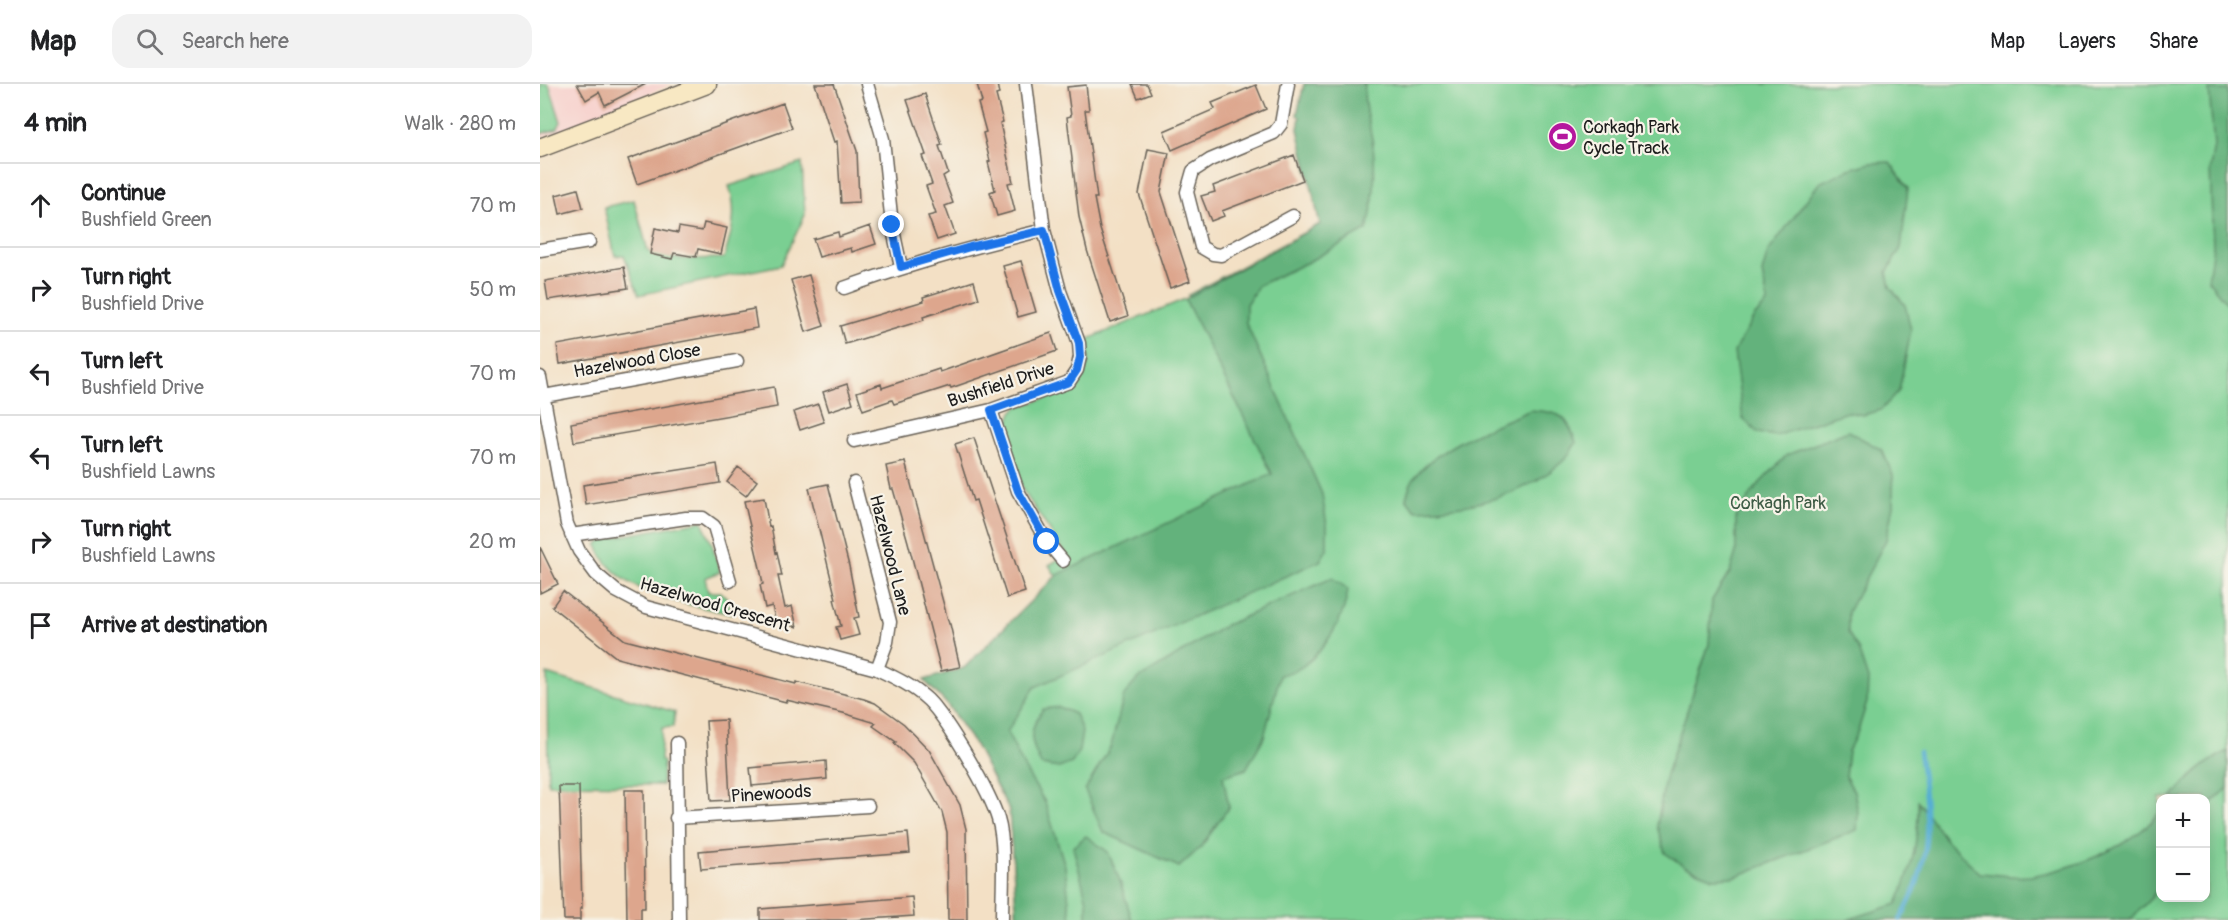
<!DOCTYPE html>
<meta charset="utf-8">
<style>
body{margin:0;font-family:Pangolin,sans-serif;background:#f2f2f2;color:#202124}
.controls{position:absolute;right:18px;bottom:18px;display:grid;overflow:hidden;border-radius:12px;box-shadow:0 3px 15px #0003}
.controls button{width:54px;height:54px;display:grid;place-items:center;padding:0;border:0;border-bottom:2px solid #e0e0e0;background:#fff;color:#202124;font:30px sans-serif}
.stop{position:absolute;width:18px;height:18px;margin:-14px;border:4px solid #1a73e8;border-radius:50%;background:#fff}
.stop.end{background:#1a73e8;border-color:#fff;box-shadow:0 2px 6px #0008}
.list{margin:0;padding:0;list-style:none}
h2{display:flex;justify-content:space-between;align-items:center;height:78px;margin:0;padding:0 24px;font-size:26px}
h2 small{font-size:20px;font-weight:400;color:#757577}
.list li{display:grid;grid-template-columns:39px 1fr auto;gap:18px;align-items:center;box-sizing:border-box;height:84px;padding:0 24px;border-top:2px solid #e0e0e0}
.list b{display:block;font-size:22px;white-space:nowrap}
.list p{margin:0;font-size:20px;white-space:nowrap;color:#757577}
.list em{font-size:20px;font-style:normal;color:#757577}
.icon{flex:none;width:33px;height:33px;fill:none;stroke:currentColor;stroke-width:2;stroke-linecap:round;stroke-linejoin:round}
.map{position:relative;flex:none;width:1688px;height:836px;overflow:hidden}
header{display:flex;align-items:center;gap:36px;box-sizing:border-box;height:84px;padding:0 30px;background:#fff;border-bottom:2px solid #e0e0e0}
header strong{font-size:28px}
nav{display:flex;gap:33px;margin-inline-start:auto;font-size:21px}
.search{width:420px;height:54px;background:#f2f2f2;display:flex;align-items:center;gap:15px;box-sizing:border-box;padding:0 21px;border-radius:18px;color:#757577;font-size:22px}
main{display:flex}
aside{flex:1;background:#fff}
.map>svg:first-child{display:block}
</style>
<header>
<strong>Map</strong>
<div class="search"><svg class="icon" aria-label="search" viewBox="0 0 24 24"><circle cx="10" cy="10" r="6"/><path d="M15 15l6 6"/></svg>Search here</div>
<nav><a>Map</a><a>Layers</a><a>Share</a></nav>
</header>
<main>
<aside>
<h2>4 min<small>Walk · 280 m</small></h2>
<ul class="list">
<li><svg class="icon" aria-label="ahead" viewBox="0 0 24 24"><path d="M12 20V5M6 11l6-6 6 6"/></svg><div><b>Continue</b><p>Bushfield Green</p></div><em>70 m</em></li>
<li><svg class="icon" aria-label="right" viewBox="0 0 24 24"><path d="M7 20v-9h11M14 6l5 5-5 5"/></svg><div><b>Turn right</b><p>Bushfield Drive</p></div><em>50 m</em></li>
<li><svg class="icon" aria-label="left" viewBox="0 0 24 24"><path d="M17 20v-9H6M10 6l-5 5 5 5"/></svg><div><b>Turn left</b><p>Bushfield Drive</p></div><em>70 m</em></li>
<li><svg class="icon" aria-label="left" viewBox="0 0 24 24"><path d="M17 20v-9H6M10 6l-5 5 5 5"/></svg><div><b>Turn left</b><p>Bushfield Lawns</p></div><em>70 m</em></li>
<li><svg class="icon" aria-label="right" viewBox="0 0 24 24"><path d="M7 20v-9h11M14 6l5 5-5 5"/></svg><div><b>Turn right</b><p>Bushfield Lawns</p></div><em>20 m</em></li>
<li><svg class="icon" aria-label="arrive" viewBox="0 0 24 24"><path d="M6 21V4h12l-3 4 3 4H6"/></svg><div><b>Arrive at destination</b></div></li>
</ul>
</aside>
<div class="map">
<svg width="1688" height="836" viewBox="0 0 1688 836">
<rect width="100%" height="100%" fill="#f7f3e8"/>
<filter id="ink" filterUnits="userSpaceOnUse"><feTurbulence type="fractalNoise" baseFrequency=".0167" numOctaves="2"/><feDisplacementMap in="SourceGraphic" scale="12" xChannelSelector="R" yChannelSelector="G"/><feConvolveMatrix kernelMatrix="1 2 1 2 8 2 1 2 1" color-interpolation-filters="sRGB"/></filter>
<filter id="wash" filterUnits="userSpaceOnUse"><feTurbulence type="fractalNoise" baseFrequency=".008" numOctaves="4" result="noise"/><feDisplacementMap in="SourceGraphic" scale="24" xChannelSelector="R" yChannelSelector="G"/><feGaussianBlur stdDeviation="1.35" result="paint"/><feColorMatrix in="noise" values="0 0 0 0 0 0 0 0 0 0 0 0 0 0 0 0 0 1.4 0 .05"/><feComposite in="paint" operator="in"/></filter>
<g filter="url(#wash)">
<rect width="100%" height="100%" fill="#f3e0c5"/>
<path fill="#f7d0cc" d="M0,0H132L16,49L0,53Z"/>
<path fill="#7acf92" stroke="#4b7657" stroke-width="1.5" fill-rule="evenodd" d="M0,0H8L10,3L21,38L17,45L0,50Z
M764,0H1688V836H477L469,726L435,661L407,620L384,596L424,584L516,492L509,481L526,471L482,405L467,342L472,328L477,323C501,315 541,309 548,280C550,273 547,263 546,256L645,215L714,351L648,211L780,140L758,45L760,33L757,31ZM1620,714H1666V814H1620Z
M262,79L265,131L241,181L99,211L84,171L75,172L64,123L94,116L108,167C131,179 159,174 184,174C192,148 198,128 189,102Z
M162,437L172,460L180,488L165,494L168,508H181L188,515L191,530C148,520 73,510 57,461L65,455Z
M7,590L135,628L133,643L122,644L120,676L123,678L122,701L8,700Z"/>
<path fill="#63b27c" stroke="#40674c" stroke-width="1.5" d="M764,0H825C822,21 830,40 833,61C836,90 835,118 827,146L768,178L719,201L706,220V239L782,410L787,442V465L780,477L495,603L467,648L486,687L505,718L525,782L531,836H477L469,726L435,661L407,620L384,596L424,584L517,491L732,390L645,215L780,140L758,45L760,33L757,31Z
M1669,6H1688V226V221L1668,196L1673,162L1670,84L1674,62Z
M1350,78L1368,104L1361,164L1347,188L1350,203L1365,221L1371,246L1359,307L1341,326L1323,331L1307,328L1236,352L1218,349L1203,335L1194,268L1214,233L1228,218L1222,189L1228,168L1279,99L1309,85L1331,79Z
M991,326C1020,329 1027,330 1036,359C1032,365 1028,373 1022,378C982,414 927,425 875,426L866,414C868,407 870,398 875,393C901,360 953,342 991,326Z
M1308,347L1342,366L1353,391V422L1346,456L1308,528V549L1318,565L1328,595L1327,618L1318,647L1308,667L1305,692L1314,707L1318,729L1317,746L1194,793L1173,794L1146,783L1125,769L1117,742L1125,694L1169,560L1172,516L1190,488L1196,468V432L1219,400L1247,371Z
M792,494L808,505C805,534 786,565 763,582C757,587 748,589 740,591L724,653L706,685L683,692L689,723L661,763L639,783L563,748L545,706L571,662L584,611L598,595L686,541Z
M519,623L535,630L542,647L539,667L532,679L519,684L501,681C490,657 487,648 503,625Z
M1688,667V704L1669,722L1666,731V714H1632C1647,695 1665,678 1688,667Z
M1378,717L1406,756L1440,789C1455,790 1475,794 1490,792C1533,785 1593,763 1620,728V801L1612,813L1590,836H1307L1357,820C1372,785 1379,755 1378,717Z
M546,752L568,768L580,797L592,836H547V817L533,763Z"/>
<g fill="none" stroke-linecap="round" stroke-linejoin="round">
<path stroke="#56aed3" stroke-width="4.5" d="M1360,836C1394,778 1389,731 1379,668"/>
</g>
<g id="blocks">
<path fill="#dda68d" d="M37,0H106L65,21L59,8L46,16Z
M275,0H294L317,67L319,118L301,119L297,57L294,58Z
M437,0H457L459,10L456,11L463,38L460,39L473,98L468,99L475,127L457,132L450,108L455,106L448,78L450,77L443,49L446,48L438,19L442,18Z
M592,0H607L611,9L598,14Z
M546,1L549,26H545L557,114H554L560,145L588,232L570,238L547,166L539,133L527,33L531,32L527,3Z
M716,1L726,25L632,66L624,47L675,25L672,19Z
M385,10L402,61L399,62L408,89L403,92L413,119L405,122L415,150L397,156L388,132L396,130L386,102L392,100L382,72L386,71L367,16Z
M243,19L252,44L97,100L88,75Z
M608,65L629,69L621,108L650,197L630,204L599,110Z
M754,71L763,96L682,127L684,132L671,137L661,112L675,108L673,102Z
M38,105L43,124L20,130L16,111Z
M164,139L187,144L181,170L158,165L156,173L134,169L132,175L110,170L115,144L138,149L139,143L162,147Z
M330,142L336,160L312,168L311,164L279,173L273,155L298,148L299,153Z
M481,177L496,228L478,233L463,182Z
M84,183L88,204L8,216L5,197Z
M269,191L284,242L266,248L251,196Z
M434,197L439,215L383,233L384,236L305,260L300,242L384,217L383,213Z
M214,225L217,244L20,280L17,261Z
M511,249L517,267L411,304L410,302L354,320L352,316L323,326L317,308L341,300L342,304L399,285L400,288Z
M307,300L313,319L289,327L283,308Z
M234,303L237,323L34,358L31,339Z
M278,320L284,338L260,346L254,328Z
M434,354L485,508L467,514L436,416L433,417L415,360Z
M365,378L409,540H410L420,583L401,587L368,458L353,405H351L346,382Z
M177,380L180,399L46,421L43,401Z
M198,383L217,397L206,412L187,398Z
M288,400L309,482L319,533L314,534L319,551L300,556L296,543L301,542L294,515H296L269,404Z
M224,414L229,443L231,442L236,469L237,468L242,492H238L245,524L252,522L257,543L240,538L236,539L232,522L225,524L220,501L223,500L220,484L204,417Z
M0,463L18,500L0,509Z
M23,507L85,556L256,600V598L324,615L335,619L364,640L389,666L420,721L426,745L427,836H408L407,748L402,728L374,679L354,659L356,658L333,642L336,639L303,629L246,616V618L77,574L12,523Z
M186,636L190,716L171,717L166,637Z
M286,677L287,695L212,702L210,684Z
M19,702H39L42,825H40V836H24Z
M85,706H104L105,824H101V836H87Z
M368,749L370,769L161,785L159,767Z
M372,813L374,832L313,836H220V825Z"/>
</g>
</g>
<g filter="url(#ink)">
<use href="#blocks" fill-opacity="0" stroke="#676157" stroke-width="1.5"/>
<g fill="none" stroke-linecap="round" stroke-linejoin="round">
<defs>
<path id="street" d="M327,0L343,55L352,141L361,183
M748,0L741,40L734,49L670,76L653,87L647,108L661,163L673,170L681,171L753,132
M0,166L49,158
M304,204C370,180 436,162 504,146
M0,293L27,440L39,467L56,490L76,507L106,523L337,585C356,594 373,602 388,616C408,636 450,708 458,735C466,761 462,807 462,836
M4,312L197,277
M451,326L478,407L507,458L523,477
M314,357L451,326L529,298L537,286L540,273L539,259L520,207L504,146L486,0
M314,399L350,538L347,558L337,585
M31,451L146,434H163L174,442L190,497
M137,659L139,836
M136,734L328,722"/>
<path id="secondary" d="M0,64L167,0"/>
</defs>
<use href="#street" stroke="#676157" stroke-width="15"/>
<use href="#secondary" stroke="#676157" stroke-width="21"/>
<use href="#street" stroke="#fff" stroke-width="12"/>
<use href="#secondary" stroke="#f8e8c3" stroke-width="18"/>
</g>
</g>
<g fill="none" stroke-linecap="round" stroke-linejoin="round" filter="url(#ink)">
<path stroke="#1a73e8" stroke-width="8" d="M352,141L361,183L430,163L504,146L520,207L539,259L540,273L537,286L529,298L451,326L478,407L507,458"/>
</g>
<defs>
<symbol id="stadium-disc" viewBox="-11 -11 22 22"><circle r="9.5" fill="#b5179e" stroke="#f7f3e8"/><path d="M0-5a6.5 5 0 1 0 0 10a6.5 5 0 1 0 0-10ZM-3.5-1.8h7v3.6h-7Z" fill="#fff"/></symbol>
</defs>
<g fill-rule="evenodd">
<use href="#stadium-disc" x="1006" y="36" width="33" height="33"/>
</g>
<g text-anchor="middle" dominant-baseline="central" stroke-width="4.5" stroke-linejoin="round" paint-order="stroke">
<g font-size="18" fill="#1c1c1c" stroke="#f7f3e8" text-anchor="start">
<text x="1043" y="43">Corkagh Park<tspan x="1043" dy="21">Cycle Track</tspan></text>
</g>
<g font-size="18" fill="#1c1c1c" stroke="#f7f3e8">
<text transform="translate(97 277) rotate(-10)">Hazelwood Close</text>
<text transform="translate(461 301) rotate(-18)">Bushfield Drive</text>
<text transform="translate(350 471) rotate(76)">Hazelwood Lane</text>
<text transform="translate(175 521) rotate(16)">Hazelwood Crescent</text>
<text transform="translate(231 710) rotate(-4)">Pinewoods</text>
</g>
<g font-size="18" fill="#3d5b45" stroke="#f7f3e8">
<text x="1238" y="419">Corkagh Park</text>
</g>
</g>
</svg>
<div class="controls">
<button>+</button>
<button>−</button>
</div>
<div class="stop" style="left:507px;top:458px"></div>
<div class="stop end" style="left:352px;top:141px"></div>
</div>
</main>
